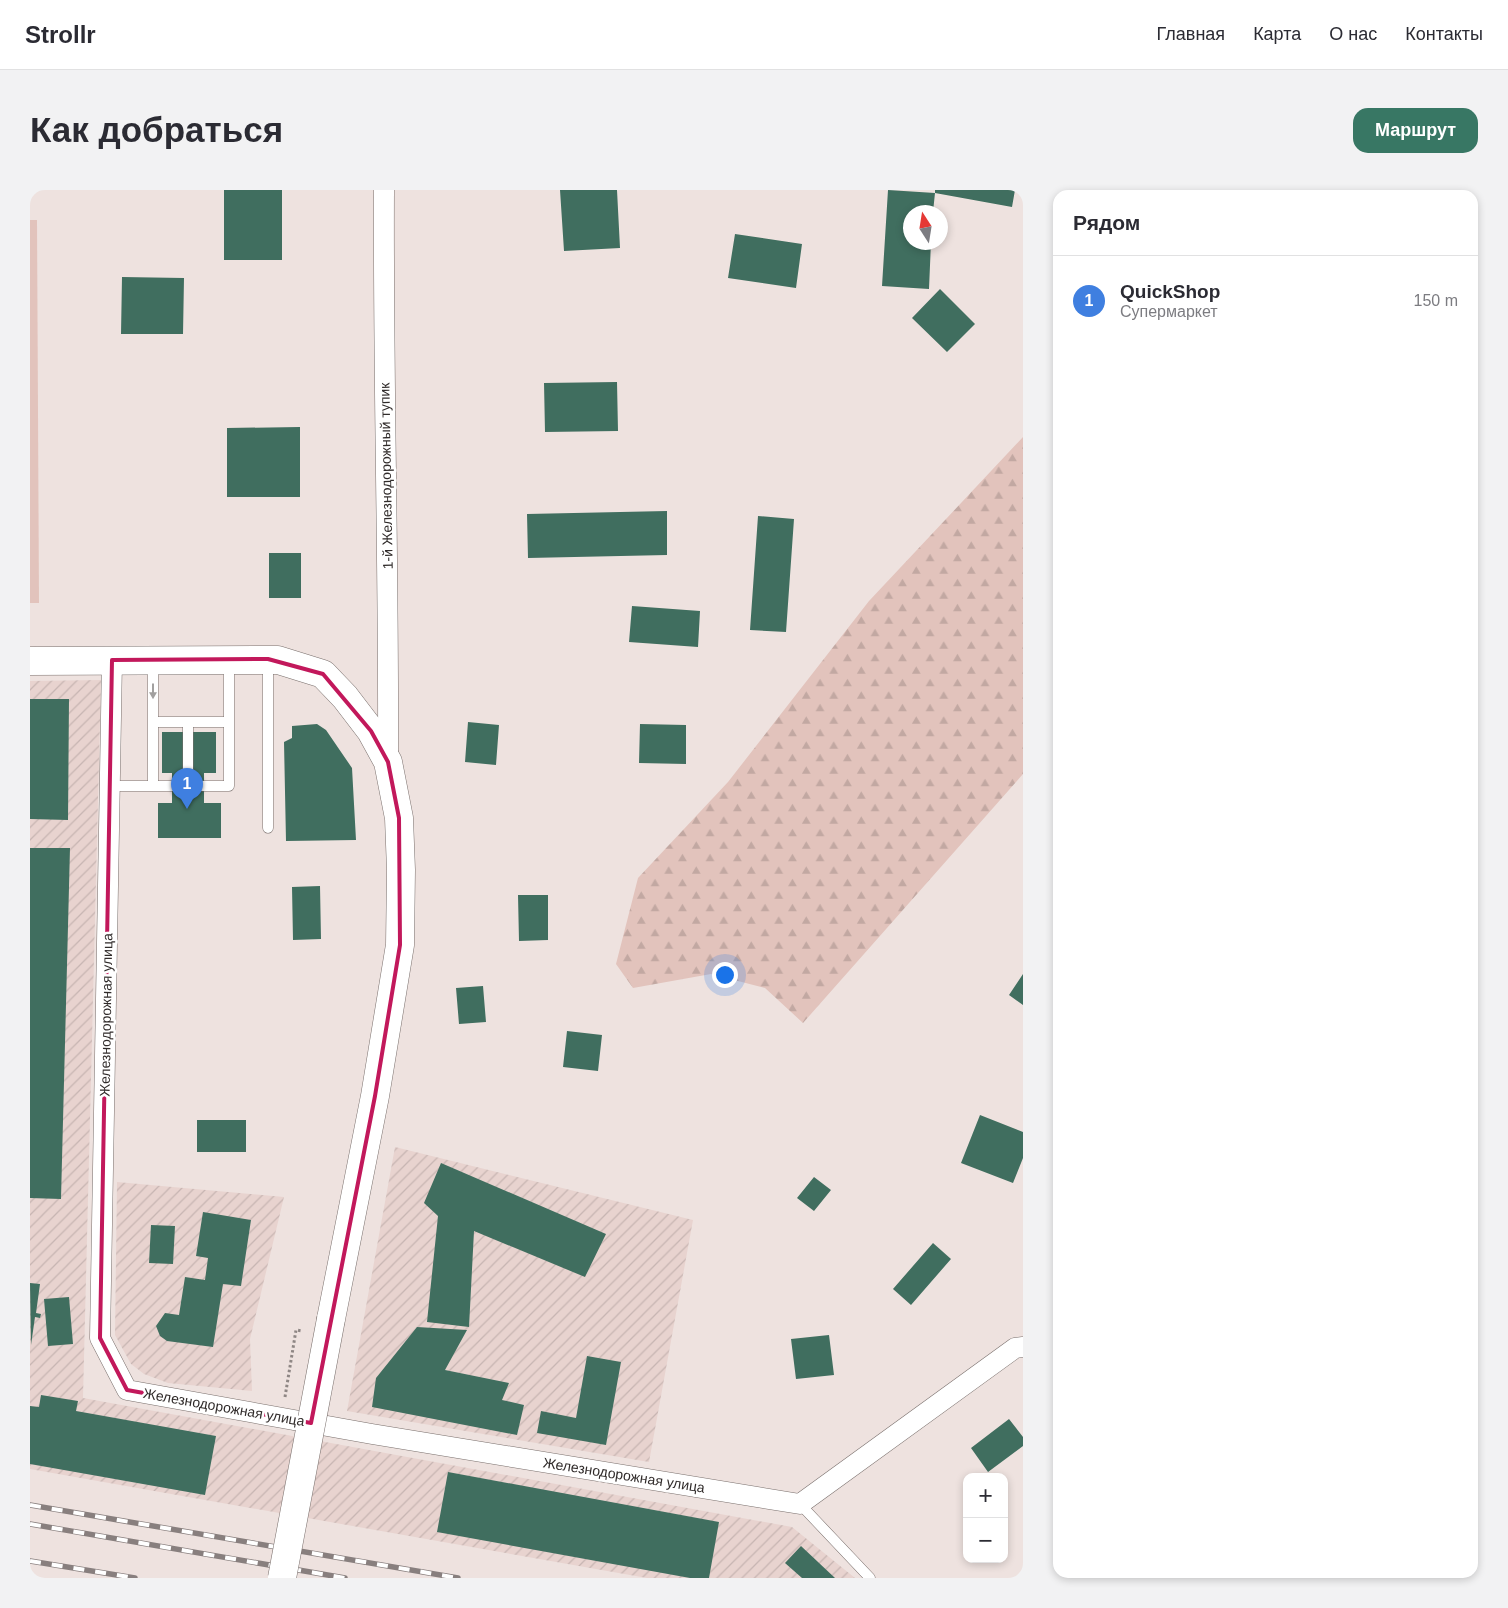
<!DOCTYPE html>
<html lang="ru">
<meta charset="utf-8">
<style>
body{margin:0;font-family:Helvetica,sans-serif;background:#f2f2f3;color:#2b2b33}
.controls{position:absolute;right:15px;bottom:15px;display:grid;overflow:hidden;border-radius:10px;box-shadow:0 2px 8px #0003}
.controls button{width:45px;height:45px;display:grid;place-items:center;padding:0;border:0;border-bottom:1px solid #e1e1e2;background:#fff;color:#2b2b33;font:25px sans-serif}
.compass{position:absolute;left:873px;top:15px;width:45px;height:45px;border-radius:50%;background:#fff;box-shadow:0 2px 8px #0003;rotate:348deg}
.you{position:absolute;left:694px;top:784px;width:18px;height:18px;margin:-12px;border:4px solid #fff;border-radius:50%;background:#1a73e8;box-shadow:0 0 0 8px #1a73e833}
.badge{display:grid;place-items:center;width:32px;height:32px;border-radius:50%;background:#387764;color:#fff;font-size:16px;font-weight:700}
.pin{position:absolute;translate:-50% -41px;filter:drop-shadow(0 1px 2px #0008)}
.pin::after{content:'';position:absolute;top:26px;width:18px;height:15px;background:inherit;clip-path:polygon(0 0,100% 0,50% 100%)}
.list{margin:0;padding:0;list-style:none}
h2{display:flex;justify-content:space-between;align-items:center;height:65px;margin:0;padding:0 20px;font-size:21px}
h2 small{font-size:16px;font-weight:400;color:#7c7c81}
.list li{display:grid;grid-template-columns:32px 1fr auto;gap:15px;align-items:center;box-sizing:border-box;height:90px;padding:0 20px;border-top:1px solid #e1e1e2}
.list b{display:block;font-size:19px;white-space:nowrap}
.list p{margin:0;font-size:16px;white-space:nowrap;color:#7c7c81}
.list em{font-size:16px;font-style:normal;color:#7c7c81}
.map{position:relative;flex:none;width:993px;height:1388px;overflow:hidden;border-radius:15px}
header{display:flex;align-items:center;gap:30px;box-sizing:border-box;height:70px;padding:0 25px;background:#fff;border-bottom:1px solid #e1e1e2}
header strong{font-size:24px}
nav{display:flex;gap:28px;margin-inline-start:auto;font-size:18px}
.intro{display:flex;align-items:center;justify-content:space-between;box-sizing:border-box;height:120px;padding:0 30px}
h1{margin:0;font-size:35px}
.button{padding:12px 22px;border-radius:15px;background:#387764;color:#fff;font-size:18px;font-weight:700}
main{display:flex;gap:30px;padding:0 30px}
aside{flex:1;background:#fff;border-radius:15px;box-shadow:0 2px 8px #0003}
.map>svg:first-child{display:block}
</style>
<header>
<strong>Strollr</strong>
<nav><a>Главная</a><a>Карта</a><a>О нас</a><a>Контакты</a></nav>
</header>
<div class="intro"><h1>Как добраться</h1><a class="button">Маршрут</a></div>
<main>
<div class="map">
<svg width="993" height="1388" viewBox="0 0 993 1388">
<defs>
<pattern id="industrial-furrows" width="10" height="10" patternUnits="userSpaceOnUse" patternTransform="scale(1.25)"><rect width="10" height="10" fill="#e8d3cf"/><path d="M-1 1l2-2M0 10L10 0M9 11l2-2" fill="none" stroke="#c7b5b2"/></pattern>
<pattern id="forest-firs" width="22" height="20" patternUnits="userSpaceOnUse" patternTransform="scale(1.25)"><rect width="22" height="20" fill="#e2c3bc"/><path d="M5 1l3.5 6h-7zM16 11l3.5 6h-7z" fill="#c2a8a2"/></pattern>
</defs>
<rect width="100%" height="100%" fill="#eee2df"/>
<path fill="url(#industrial-furrows)" d="M71,490L53,1208L762,1337L825,1388H617L0,1279V491Z
M365,957L663,1030L619,1272L317,1221Z
M87,992L254,1007L220,1149L222,1201L138,1193L114,1184L101,1174L85,1145Z"/>
<path fill="url(#forest-firs)" d="M993,247V584L773,833L735,798L681,784L603,798L586,774L608,688L698,592L839,411Z"/>
<path fill="#e2c3bc" d="M0,30H7L9,413H0Z"/>
<path fill="#406e5f" d="M194,0H252V70H194Z
M530,0H587L590,58L534,61Z
M858,0L905,3L903,22H881V52H901L899,99L852,96Z
M905,0H985L982,17L905,3Z
M705,44L772,54L766,98L698,88Z
M92,87L154,88L153,144H91Z
M910,99L945,134L917,162L882,128Z
M587,192L588,241L515,242L514,193Z
M270,237V307H197V238Z
M637,321V365L498,368L497,324Z
M728,326L764,329L756,442L720,440Z
M239,363H271V408H239Z
M602,416L670,421L668,457L599,452Z
M0,509H39L38,630L0,629Z
M438,532L469,535L466,575L435,572Z
M287,534L296,540L322,578L326,650L256,651L254,552L262,548V536Z
M610,534L656,535V574L609,573Z
M132,542H186V583H174V613H191V648H128V613H142V583H132Z
M0,658H40L31,1009L0,1008Z
M290,696L291,749L263,750L262,697Z
M488,705H518V750L489,751Z
M993,784V815L979,805Z
M453,796L456,832L429,834L426,798Z
M537,841L572,845L568,881L533,877Z
M950,925L993,942V968L983,993L931,973Z
M167,930H216V962H167Z
M411,973L576,1044L555,1087L444,1041L439,1137L397,1132L408,1026L394,1013Z
M784,987L801,1000L784,1021L767,1008Z
M173,1022L221,1030L211,1096L193,1094L183,1157L137,1151L130,1146L126,1136L135,1123L149,1125L155,1087L175,1090L178,1068L166,1066Z
M121,1035L145,1036L143,1074L119,1073Z
M903,1053L921,1069L881,1115L863,1099Z
M0,1093L10,1094L6,1123L11,1124L10,1128L5,1127L1,1155Z
M39,1107L43,1154L18,1156L14,1109Z
M387,1137L437,1140L415,1180L479,1193L472,1210L494,1215L487,1245L342,1217L346,1188Z
M799,1145L804,1185L766,1189L761,1149Z
M557,1166L591,1172L576,1255L507,1243L511,1221L546,1228Z
M11,1205L48,1211L46,1221L186,1246L175,1305L0,1274V1216L9,1217Z
M979,1229L993,1247V1256L958,1282L941,1258Z
M418,1282L689,1332L679,1388H660L407,1342Z
M771,1356L805,1388H772L755,1373Z"/>
<g fill="none" stroke-linecap="round" stroke-linejoin="round">
<defs>
<path id="service" d="M238,472V638
M123,532H199
M158,532V596
M80,596H199V471
M123,596V471
M770,1314L840,1388"/>
<path id="minor" d="M354,0C353,190 359,380 358,570
M82,470L70,1148L97,1200L342,1244L770,1314L985,1158L993,1157"/>
<path id="secondary" d="M0,471L248,470L293,484L315,507L341,541L358,572L369,628L371,680L370,755L345,906L301,1129"/>
</defs>
<use href="#service" stroke="#796f6c" stroke-width="11"/>
<use href="#minor" stroke="#796f6c" stroke-width="21"/>
<use href="#secondary" stroke="#796f6c" stroke-width="29"/>
<path stroke="#8e8684" stroke-width="3" stroke-dasharray="2.5 2.5" stroke-linecap="butt" d="M255,1207L266,1140L272,1141"/>
<use href="#service" stroke="#fff" stroke-width="10"/>
<use href="#minor" stroke="#fff" stroke-width="20"/>
<use href="#secondary" stroke="#fff" stroke-width="28"/>
<defs>
<path id="rail" d="M0,1315L428,1388
M0,1334L315,1388
M0,1371L105,1388"/>
</defs>
<use href="#rail" stroke="#887f7e" stroke-width="5.5"/>
<use href="#rail" stroke="#fff" stroke-width="4" stroke-dasharray="11" stroke-linecap="butt"/>
<defs>
<path id="secondary-bridge" d="M252,1388L301,1129"/>
</defs>
<use href="#secondary-bridge" stroke="#796f6c" stroke-width="29" stroke-linecap="butt"/>
<use href="#secondary-bridge" stroke="#fff" stroke-width="28"/>
</g>
<defs><path id="oneway-solid" d="M-6-.8H1V-3.2L6.5 0L1 3.2V.8H-6Z" transform="scale(1.25)"/></defs>
<use fill="#a2a09f" href="#oneway-solid" transform="translate(123 501) rotate(90)"/>
<path fill="none" stroke="#c2185b" stroke-width="4" stroke-linejoin="round" d="M238,469L293,484L341,541L358,572L369,628L370,755L345,906L281,1233L97,1200L70,1148L82,470Z"/>
<g text-anchor="middle" dominant-baseline="central" stroke-width="5" stroke-linejoin="round" paint-order="stroke">
<g font-size="14" fill="#302b2a" stroke="#fff">
<text transform="translate(356 286) rotate(-91)">1-й Железнодорожный тупик</text>
<text transform="translate(76 825) rotate(-89)">Железнодорожная улица</text>
<text transform="translate(194 1217) rotate(10)">Железнодорожная улица</text>
<text transform="translate(594 1285) rotate(9)">Железнодорожная улица</text>
</g>
</g>
</svg>
<div class="controls">
<button>+</button>
<button>−</button>
</div>
<svg class="compass" viewBox="-18 -18 36 36"><path d="M0-13l5 13h-10z" fill="#e53935"/><path d="M0 13l5-13h-10z" fill="#7c7c81"/></svg>
<div class="you"></div>
<div class="pin badge" style="left:157px;top:619px;background:#3f7fe0">1</div>
</div>
<aside>
<h2>Рядом<small></small></h2>
<ul class="list">
<li><span class="badge" style="background:#3f7fe0">1</span><div><b>QuickShop</b><p>Супермаркет</p></div><em>150 m</em></li>
</ul>
</aside>
</main>
